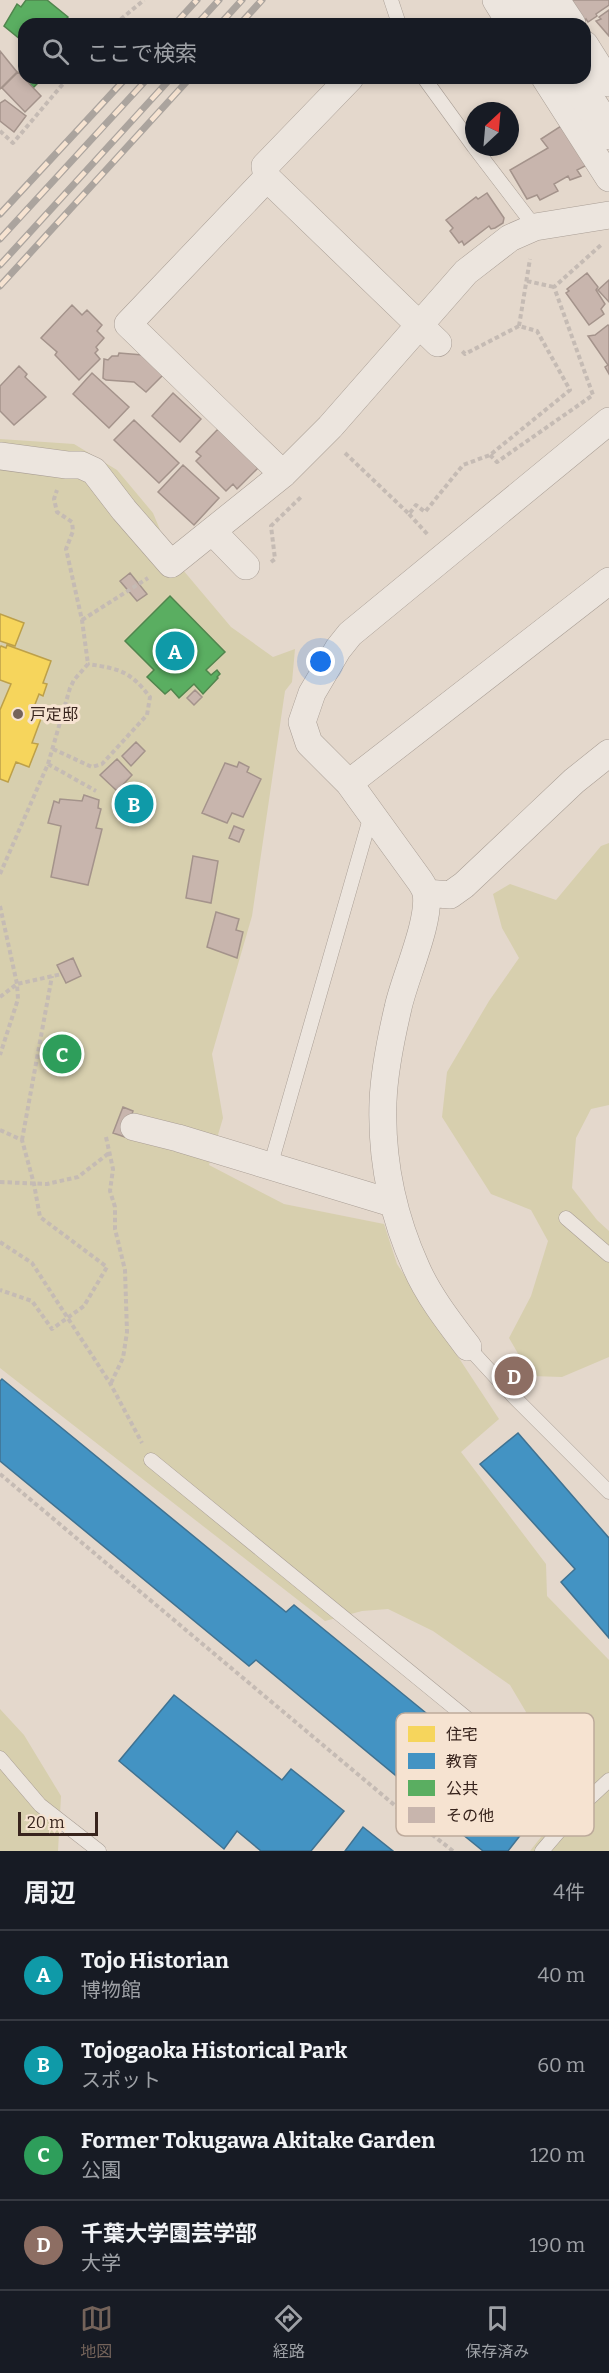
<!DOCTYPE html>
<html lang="ja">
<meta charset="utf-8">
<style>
body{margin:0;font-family:Bitter,"Noto Sans JP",serif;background:#242831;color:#f1f3f6}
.compass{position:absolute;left:465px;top:102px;width:54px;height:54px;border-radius:50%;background:#171b24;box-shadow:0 3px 9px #0003;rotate:26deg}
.scale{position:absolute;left:18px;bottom:15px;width:80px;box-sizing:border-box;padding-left:6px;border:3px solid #38241d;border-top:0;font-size:16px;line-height:21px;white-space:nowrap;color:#38241d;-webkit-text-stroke:4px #f6e3d1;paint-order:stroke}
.you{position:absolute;left:321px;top:662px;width:21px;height:21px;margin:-15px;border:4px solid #fff;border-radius:50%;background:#1a73e8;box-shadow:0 0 0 9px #1a73e833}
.badge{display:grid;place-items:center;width:39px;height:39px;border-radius:50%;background:#74635a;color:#fff;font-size:20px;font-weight:700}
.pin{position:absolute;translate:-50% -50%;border:3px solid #fff;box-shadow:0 2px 6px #0006}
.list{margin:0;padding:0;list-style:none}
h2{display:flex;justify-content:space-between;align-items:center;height:78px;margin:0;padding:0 24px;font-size:26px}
h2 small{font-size:20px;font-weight:400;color:#9ea1a6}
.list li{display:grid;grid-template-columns:39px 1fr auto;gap:18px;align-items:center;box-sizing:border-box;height:90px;padding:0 24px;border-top:2px solid #363941}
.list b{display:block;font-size:22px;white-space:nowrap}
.list p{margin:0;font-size:20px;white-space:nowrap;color:#9ea1a6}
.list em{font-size:20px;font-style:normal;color:#9ea1a6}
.icon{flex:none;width:33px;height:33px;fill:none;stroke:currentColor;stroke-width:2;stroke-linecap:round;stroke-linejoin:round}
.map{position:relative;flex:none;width:609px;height:1851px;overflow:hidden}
.search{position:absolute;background:#171b24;box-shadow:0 3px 9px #0003;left:18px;right:18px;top:18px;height:66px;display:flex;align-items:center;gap:15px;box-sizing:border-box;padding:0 21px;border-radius:18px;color:#9ea1a6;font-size:22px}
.sheet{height:438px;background:#171b24}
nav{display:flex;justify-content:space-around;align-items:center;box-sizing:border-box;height:84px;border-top:2px solid #363941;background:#171b24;font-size:16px;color:#9ea1a6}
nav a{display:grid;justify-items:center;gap:3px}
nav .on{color:#74635a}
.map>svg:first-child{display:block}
</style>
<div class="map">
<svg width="609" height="1851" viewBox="0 0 609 1851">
<rect width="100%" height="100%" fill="#e4d8cc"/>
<path fill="#d7cfae" d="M0,439L74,444L117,470L153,513L176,568L183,570L231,627L273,657L295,649L292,682L285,691L252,916L212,1054L223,1118L209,1165L284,1204L384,1224L397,1264L499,1419L461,1452L546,1564L547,1596L609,1660V1851H530L575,1794L521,1735L526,1712L510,1685L433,1631L388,1609L362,1611L325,1621L0,1368Z
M609,843V1105L591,1109L576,1138L572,1188L597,1220L609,1231V1357L562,1377L531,1376L509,1338L531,1296L548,1241L531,1210L491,1194L442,1117L447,1072L489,1001L519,958L502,928L493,894L510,884L556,900L601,846Z
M0,1709L24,1735L61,1796L58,1851H0Z"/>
<path fill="#f6d55c" stroke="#bda049" stroke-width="1.5" d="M0,614L24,623L15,646L0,641Z
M7,645L51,661L43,683L47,684L43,696L39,694L32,712L42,716L32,743L38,744L29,767L16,762L8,782L0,779V710L11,684L0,680V648L1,646L6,648Z"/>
<path fill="#4393c3" stroke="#407291" stroke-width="1.5" d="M2,1379L286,1612L294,1605L453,1735L412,1789L256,1660L249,1666L0,1461V1381Z
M518,1433L609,1538V1638L561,1582L575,1569L480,1464Z
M174,1695L282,1780L291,1769L344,1811L311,1851H261L237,1831L224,1849L119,1761Z
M469,1736L547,1801L508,1851H483L419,1799Z
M363,1827L393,1851H345Z"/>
<path fill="#5aae61" stroke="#50854d" stroke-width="1.5" d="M26,0H47L68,17L61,24H24V36L21,40L4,26L17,4L21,7Z
M25,78H47L43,82L41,80L33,88Z
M170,596L225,652L206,670L211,675L217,670L220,674L217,677L218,678L203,694L194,684L179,698L171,689L165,694L147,677L154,670L125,641Z"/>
<path fill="#c8b5ad" stroke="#a4938b" stroke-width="1.5" d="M569,0H609V5L596,14L597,16L588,22L586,19L583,22Z
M609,10V36L596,21L601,19L599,17Z
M0,51L17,72L0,89Z
M18,72L41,96L25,112L2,88Z
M5,100L26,116L14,132L0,121V103Z
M561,126L587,165L577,170L581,176L570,180L568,176L554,184L558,191L540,200L537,195L527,199L510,170L548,148L541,139Z
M487,193L504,218L503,223L495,228L491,229L489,226L464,245L462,241L459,243L450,231L453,228L446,220L476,197L478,199Z
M587,273L598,287L596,290L605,304L601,309L604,314L589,325L566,293L569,291L567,289Z
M609,280V302L598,290Z
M72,305L82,315L87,310L102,325L97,331L104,338L96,347L98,350L95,353L100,359L79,380L55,355L57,352L41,338Z
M608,325L609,326V374L605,367L608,365L588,336L595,335Z
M119,353L143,355L164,374L146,392L134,382L106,380L103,378L104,359L108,360L112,356H118Z
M19,366L27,374L25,377L46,397L14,425L0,411V386Z
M92,373L129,407L109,428L73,394Z
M173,393L201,419L180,442L152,416Z
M134,420L179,463L159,483L114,440Z
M218,429L258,468L237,489L233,484L226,491L196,461L201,456L196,452Z
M183,465L219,498L194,525L158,492Z
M130,573L147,594L137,601L120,581Z
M195,690L202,697L194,705L187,698Z
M136,742L145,751L131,766L122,756Z
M117,759L132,775L117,791L100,775Z
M239,762L249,767L247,772L261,779L243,817L232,813L227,823L202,813L225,763L237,767Z
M84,795L99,800L98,808L101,809L96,828L102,829L88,885L51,877L61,826L48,823L54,801L59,803L60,799L82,801Z
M234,826L244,830L239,842L229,838Z
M193,856L218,861L211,903L186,898Z
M216,912L239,919L236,930L243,932L237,958L207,947Z
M73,958L81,976L66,983L57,965Z
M123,1107L133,1111L125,1137L113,1133Z"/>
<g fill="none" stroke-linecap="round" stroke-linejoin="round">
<defs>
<path id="service" d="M391,0L399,24
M424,78L474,147
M474,147L535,227
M270,1167L371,815
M566,1218L609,1255
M468,1347L514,1397L609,1492
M151,1460L578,1809
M0,1758L40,1805L99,1851
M542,1851L578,1809L609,1780"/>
<path id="minor" d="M496,0L511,24
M556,0L572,24
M585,45L609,83
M350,78L265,166L267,178L438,343
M545,78L609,178
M267,178L128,324L283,474
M0,456L67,465H81L94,471L124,510L171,564L283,474L330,427L466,272L510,238L535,227L609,215
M213,532L246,566
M349,783L609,581
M426,893L450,895L464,885L574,781L609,753
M134,1127L178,1138L392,1203
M468,1347C449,1322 428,1295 416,1267C393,1216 381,1159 383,1102C384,1071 391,1038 398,1008C404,979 431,921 426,893C425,889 422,884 420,881L349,783L309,743L302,722L312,693L338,649L350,634L609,421"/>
<path id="tertiary" d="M525,0L540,24
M574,78L609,133"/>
</defs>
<use href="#service" stroke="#a99e95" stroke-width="15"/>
<use href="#minor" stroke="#a99e95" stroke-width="28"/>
<use href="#tertiary" stroke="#a99e95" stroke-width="34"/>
<path stroke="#c5bbb4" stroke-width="4" stroke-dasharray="4.5 3" stroke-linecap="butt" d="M115,24L144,0
M0,131L13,143L68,78
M527,281L554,287
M519,326L530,259
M345,453L409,514L416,505L425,512L463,465L490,455L570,390L537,331L519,326L465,354L462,351
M490,455L497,462L593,395L554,287L602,244
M409,514L429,536
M271,562L275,559L271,526L301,497
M82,620L148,578
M53,749L92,767L102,764L147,715L150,697C130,671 120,669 88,664
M48,764L96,791
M0,874L48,764L70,688L74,680L88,664L82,620L66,549L73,531L72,522L57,512L54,499L57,490
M0,906L17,984L18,999L0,1055
M0,997L17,984L62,974
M0,1130L22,1140L34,1184L40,1217L107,1267L84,1306L52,1329L32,1301L0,1290
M106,1137L113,1169L110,1191L115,1207V1229L125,1270L127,1332L123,1358L111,1383
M22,1140L52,976
M0,1182L47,1184L78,1177L109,1153
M0,1242L32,1263L110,1383L142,1443
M0,1474L398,1808L453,1851"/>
<use href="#service" stroke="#ece5de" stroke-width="14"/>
<use href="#minor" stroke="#ece5de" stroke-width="27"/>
<use href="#tertiary" stroke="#ece5de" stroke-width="33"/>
<defs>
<path id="rail" d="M175,24L197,0
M197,24L219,0
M220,24L242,0
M240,24L262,0
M0,214L126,78
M0,239L148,78
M0,265L171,78
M0,286L190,78"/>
</defs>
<use href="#rail" stroke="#aba49e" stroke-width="7"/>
<use href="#rail" stroke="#f6e3d1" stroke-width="4.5" stroke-dasharray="14" stroke-linecap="butt"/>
</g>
<circle fill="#74635a" stroke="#f6e3d1" stroke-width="2" cx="18" cy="714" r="6"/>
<g text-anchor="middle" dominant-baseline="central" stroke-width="6" stroke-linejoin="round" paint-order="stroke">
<g font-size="16" fill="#38241d" stroke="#f6e3d1" text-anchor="start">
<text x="30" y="714">戸定邸</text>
</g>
</g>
<rect x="396" y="1713" width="198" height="123" rx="9" fill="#f6e3d1" stroke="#bdaa9b" stroke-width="1.5"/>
<rect x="408" y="1726" width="27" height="16" fill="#f6d55c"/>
<rect x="408" y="1753" width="27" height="16" fill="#4393c3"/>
<rect x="408" y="1780" width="27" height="16" fill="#5aae61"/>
<rect x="408" y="1807" width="27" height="16" fill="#c8b5ad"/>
<g font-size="16" fill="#38241d">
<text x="446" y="1740">住宅</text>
<text x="446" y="1767">教育</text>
<text x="446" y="1794">公共</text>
<text x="446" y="1821">その他</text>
</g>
</svg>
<svg class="compass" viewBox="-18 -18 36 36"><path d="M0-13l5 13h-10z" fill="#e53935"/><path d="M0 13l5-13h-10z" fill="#9ea1a6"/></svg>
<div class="scale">20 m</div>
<div class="you"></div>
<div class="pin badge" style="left:175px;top:651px;background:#0f9aa8">A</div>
<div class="pin badge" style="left:134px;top:804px;background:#0f9aa8">B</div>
<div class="pin badge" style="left:62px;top:1054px;background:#2e9e5b">C</div>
<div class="pin badge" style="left:514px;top:1376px;background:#8d6e63">D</div>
<div class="search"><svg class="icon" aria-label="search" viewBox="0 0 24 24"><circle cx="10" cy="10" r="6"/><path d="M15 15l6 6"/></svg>ここで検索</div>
</div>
<section class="sheet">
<h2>周辺<small>4件</small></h2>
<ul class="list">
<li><span class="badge" style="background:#0f9aa8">A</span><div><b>Tojo Historian</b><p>博物館</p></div><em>40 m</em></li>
<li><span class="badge" style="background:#0f9aa8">B</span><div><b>Tojogaoka Historical Park</b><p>スポット</p></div><em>60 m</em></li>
<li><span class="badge" style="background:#2e9e5b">C</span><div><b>Former Tokugawa Akitake Garden</b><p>公園</p></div><em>120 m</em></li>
<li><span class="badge" style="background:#8d6e63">D</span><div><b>千葉大学園芸学部</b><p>大学</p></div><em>190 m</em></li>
</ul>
</section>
<nav>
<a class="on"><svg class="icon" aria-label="map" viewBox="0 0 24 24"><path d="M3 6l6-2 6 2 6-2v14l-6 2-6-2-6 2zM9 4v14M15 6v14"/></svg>地図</a>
<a><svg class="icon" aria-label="directions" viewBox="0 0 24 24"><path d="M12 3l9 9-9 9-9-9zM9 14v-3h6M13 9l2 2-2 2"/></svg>経路</a>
<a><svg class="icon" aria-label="saved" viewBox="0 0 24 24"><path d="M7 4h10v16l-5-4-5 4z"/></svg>保存済み</a>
</nav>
